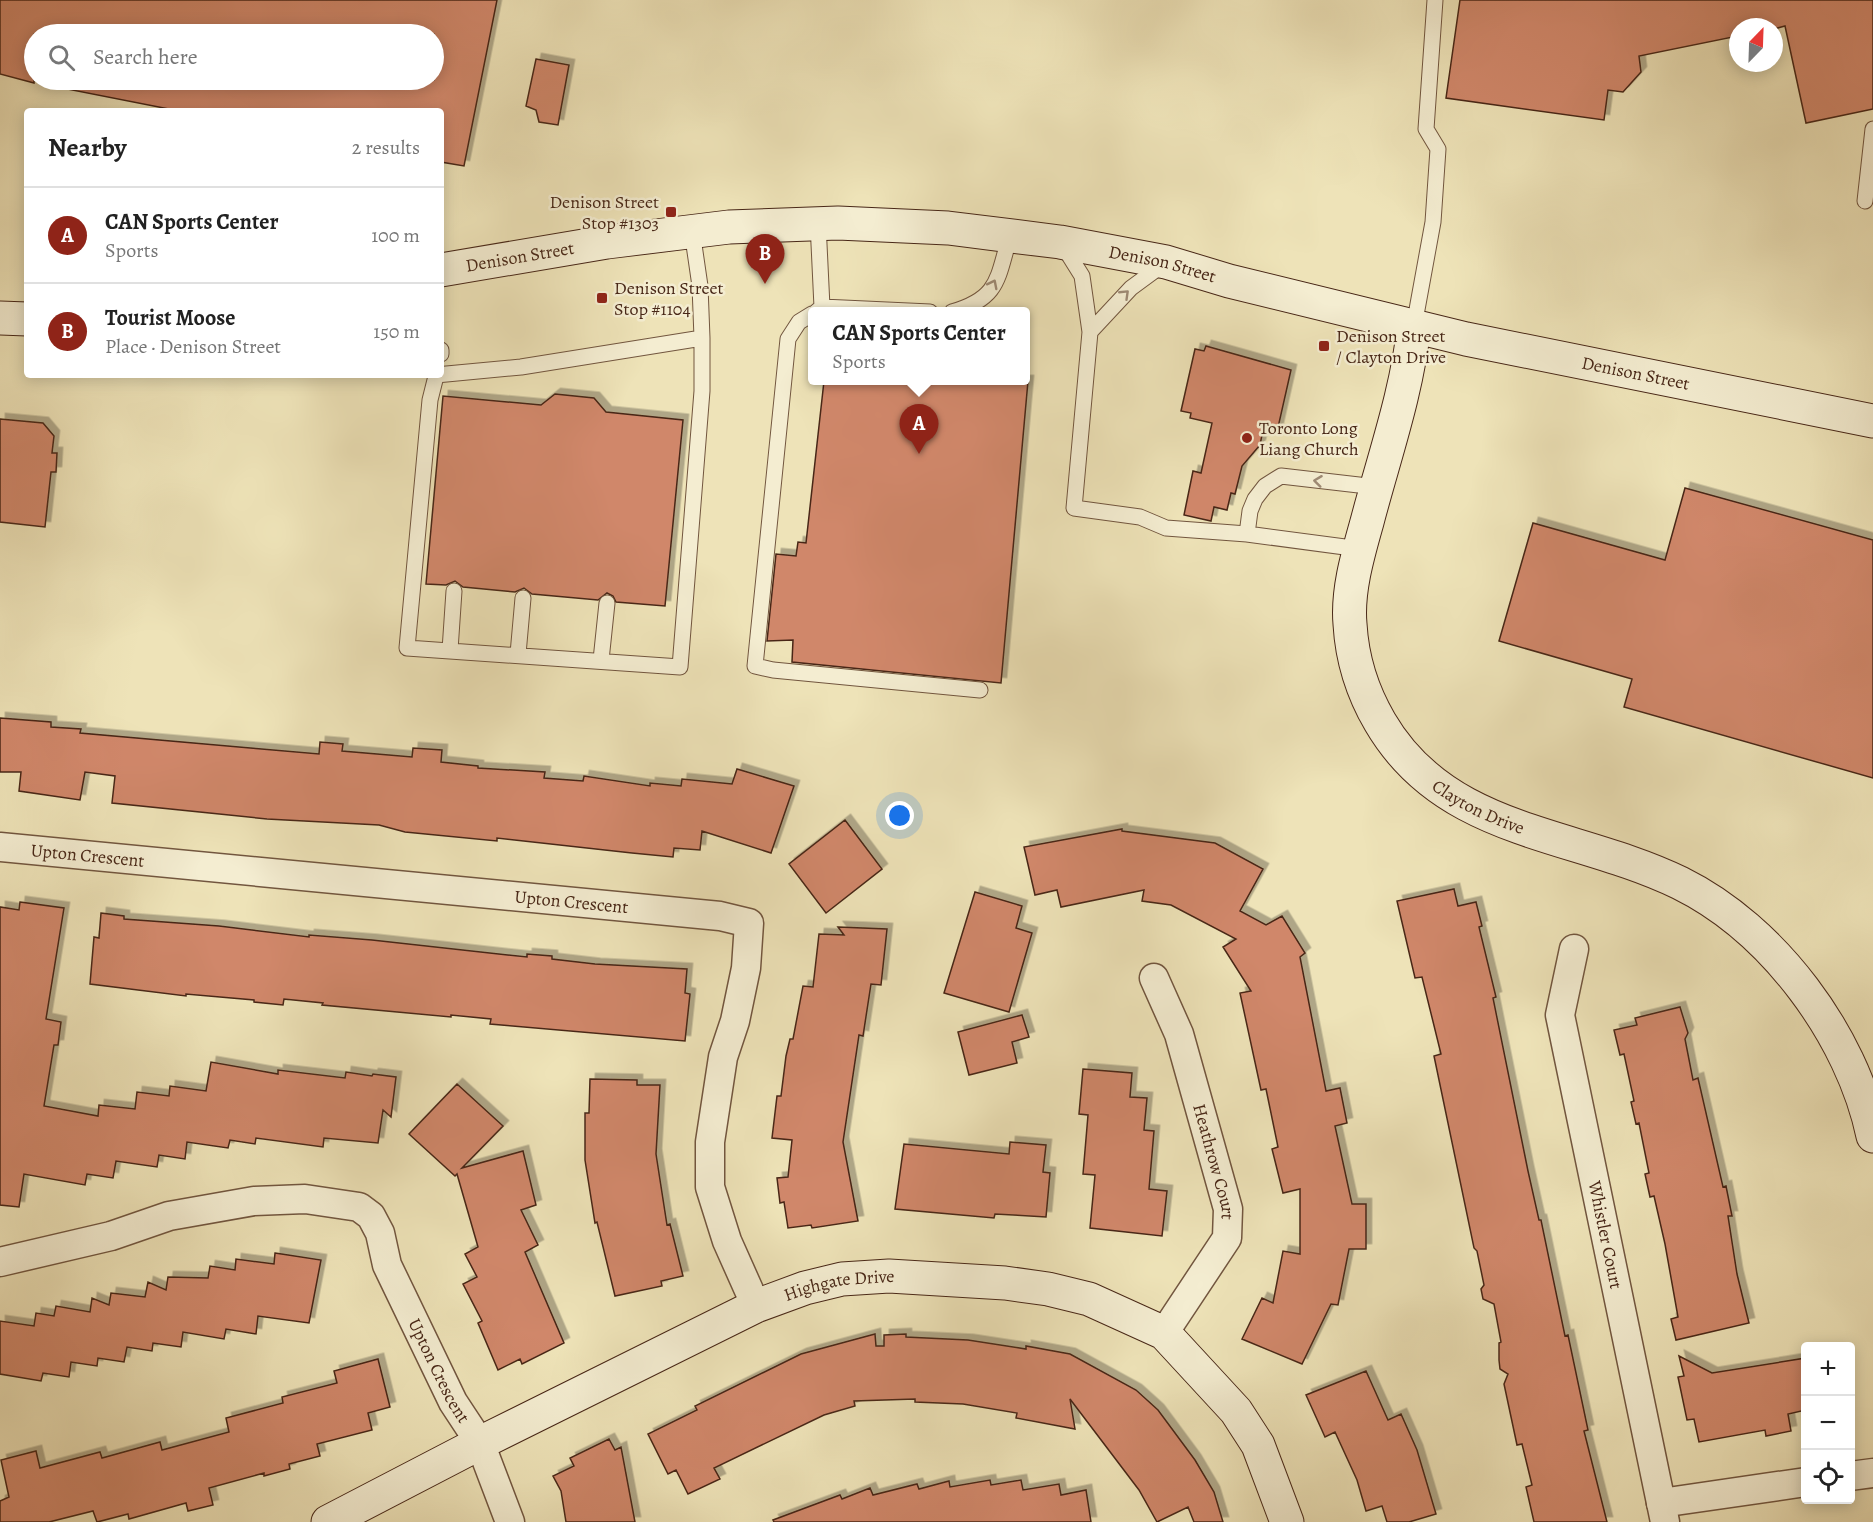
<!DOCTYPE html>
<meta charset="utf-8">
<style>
body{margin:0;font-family:Alegreya,serif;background:#f6f6f6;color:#222}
.controls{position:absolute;right:18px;bottom:18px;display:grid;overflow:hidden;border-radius:6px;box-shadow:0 3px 15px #0003}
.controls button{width:54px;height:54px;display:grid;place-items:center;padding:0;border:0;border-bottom:2px solid #e0e0e0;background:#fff;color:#222;font:30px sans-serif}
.compass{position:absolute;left:1729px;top:18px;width:54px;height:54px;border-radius:50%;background:#fff;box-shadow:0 3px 15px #0003;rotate:23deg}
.you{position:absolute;left:900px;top:816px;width:21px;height:21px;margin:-15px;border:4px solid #fff;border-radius:50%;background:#1a73e8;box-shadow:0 0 0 9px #1a73e833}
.badge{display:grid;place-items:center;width:39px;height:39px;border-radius:50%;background:#8f2418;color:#fff;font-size:20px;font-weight:700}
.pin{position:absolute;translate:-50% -50px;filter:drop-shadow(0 2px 3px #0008)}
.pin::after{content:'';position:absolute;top:32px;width:21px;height:18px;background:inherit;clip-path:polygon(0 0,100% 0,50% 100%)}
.popup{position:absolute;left:808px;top:307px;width:222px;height:78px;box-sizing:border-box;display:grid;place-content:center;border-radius:6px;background:#fff;filter:drop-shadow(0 2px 4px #0005);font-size:20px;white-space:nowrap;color:#767676}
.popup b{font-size:22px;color:#222}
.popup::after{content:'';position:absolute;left:50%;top:100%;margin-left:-12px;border:12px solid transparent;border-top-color:#fff}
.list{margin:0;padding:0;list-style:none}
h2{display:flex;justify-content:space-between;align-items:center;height:78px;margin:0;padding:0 24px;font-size:26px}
h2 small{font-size:20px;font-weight:400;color:#767676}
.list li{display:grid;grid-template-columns:39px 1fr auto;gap:18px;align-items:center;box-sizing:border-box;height:96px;padding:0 24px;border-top:2px solid #e0e0e0}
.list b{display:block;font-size:22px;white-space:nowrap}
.list p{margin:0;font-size:20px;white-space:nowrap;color:#767676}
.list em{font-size:20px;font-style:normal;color:#767676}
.icon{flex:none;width:33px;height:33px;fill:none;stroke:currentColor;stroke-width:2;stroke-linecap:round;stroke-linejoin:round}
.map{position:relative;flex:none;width:1873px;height:1522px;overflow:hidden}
.search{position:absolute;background:#fff;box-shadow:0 3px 15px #0003;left:24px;top:24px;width:420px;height:66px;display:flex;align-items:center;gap:15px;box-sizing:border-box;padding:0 21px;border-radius:33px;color:#767676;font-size:22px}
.panel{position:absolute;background:#fff;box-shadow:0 3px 15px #0003;left:24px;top:108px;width:420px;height:270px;border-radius:6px}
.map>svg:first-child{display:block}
</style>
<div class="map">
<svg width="1873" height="1522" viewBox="0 0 1873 1522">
<defs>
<filter id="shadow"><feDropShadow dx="5.5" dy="-5.5" stdDeviation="0" flood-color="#0004"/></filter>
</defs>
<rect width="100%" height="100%" fill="#eee3b8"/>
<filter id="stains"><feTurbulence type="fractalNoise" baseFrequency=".00333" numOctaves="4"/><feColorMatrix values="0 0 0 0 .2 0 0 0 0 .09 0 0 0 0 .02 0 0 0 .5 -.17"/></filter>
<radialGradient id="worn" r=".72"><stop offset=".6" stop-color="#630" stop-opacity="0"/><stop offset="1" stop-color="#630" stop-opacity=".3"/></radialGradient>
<path fill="#d0876b" stroke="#482717" stroke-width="1.5" filter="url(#shadow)" d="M0,0H497L464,166L441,162V111H179L67,89L68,80H434V34H34V83L0,74Z
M1460,0H1873V109L1806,123L1785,26L1774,29L1738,27V36L1639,56L1641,72L1623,92L1608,90L1604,120L1446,98Z
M536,59L569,65L558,125L539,122L536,110L526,106Z
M1206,346L1291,370L1277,432L1263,430L1260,445L1242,466L1235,494L1231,493L1227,510L1214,507L1211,521L1184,515L1193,471L1201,473L1212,423L1190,418L1191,413L1181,411L1195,349L1204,351Z
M824,381H1028L1001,683L792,662L793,640L767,641L776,554L796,556L798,542L806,543Z
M555,394L594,398L606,412L683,420L665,606L616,602L613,596L607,593L598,600L532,594L524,588L515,592L463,587L455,581L446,585L426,584L443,396L541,405Z
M0,419L43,423L54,436L52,453H57L56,472H51L45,527L0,522Z
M1685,488L1873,540V778L1624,707L1632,679L1499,641L1533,523L1665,560Z
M0,718L51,722V727L81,729L80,733L319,754L320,742L343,744L342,751L412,757L413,748L442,750L441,762L478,766V768L545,772L544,778L583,781L584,776L650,786V783L681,786L682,779L732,784L737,769L794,786L771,853L702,831L700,850L674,848L673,857L632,853L497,838V841L405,832L379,825L267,819L112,803L115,776L85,772L80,800L19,791L21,772H0Z
M845,820L882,869L826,913L789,864Z
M1122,829V831L1215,843L1263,869L1240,911L1266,925L1282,916L1305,953L1300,957L1326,1091L1340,1088L1347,1123L1335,1126L1352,1204H1366V1249H1349L1338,1305L1331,1304L1302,1364L1242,1339L1262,1298L1273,1303L1283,1251L1300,1254V1189L1283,1193L1272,1149L1278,1147L1266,1089L1261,1090L1240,993L1251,991L1223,947L1236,939L1171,905L1142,901L1144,890L1061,907L1057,890L1035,895L1024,847Z
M1454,889L1458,906L1476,902L1482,926L1479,927L1496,997L1493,998L1528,1171L1539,1220H1541L1565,1336L1568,1335L1588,1430L1584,1431L1607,1522H1534L1526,1487L1532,1485L1522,1444L1517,1445L1504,1384L1508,1374L1500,1369L1499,1360V1343L1501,1342L1494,1304L1483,1299L1481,1289L1484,1285L1477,1251L1474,1248L1434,1056L1441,1054L1422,977L1415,978L1397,901Z
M975,892L1022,906L1016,928L1032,933L1009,1012L944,993Z
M20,902L64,908L46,1019L61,1022L58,1045H54L44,1106L98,1116L99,1105L135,1109L137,1092L169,1096L170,1086L206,1091L211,1062L278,1074V1070L345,1078L346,1072L372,1076L373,1074L396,1077L391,1117L383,1110L378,1143L324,1138L323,1147L256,1138L255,1144L230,1140L228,1148L187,1142L185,1159L159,1155L157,1167L116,1161L113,1178L87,1174L85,1185L24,1174L19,1207L0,1205V907L19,910Z
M101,913L124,916V919L219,926L309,937V935L372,940L527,957V954L552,956V959L595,964L687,969L685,993L690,994L685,1041L490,1024L491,1019L451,1015V1017L322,1005L323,1003L284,999L283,1005L254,1002V1000L186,994V996L90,984L94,937L99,938Z
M838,927L887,929L881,985L871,984L863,1036L859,1035L843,1142L858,1221L812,1228L811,1225L788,1228L784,1202L780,1203L777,1178L788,1177L792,1140L772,1138L777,1096H781L786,1056L790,1039H793L803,986L813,987L819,934L844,935Z
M1680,1007L1688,1033L1685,1039L1693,1080L1698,1078L1723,1187L1726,1186L1732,1216H1728L1737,1274L1749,1323L1676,1340L1671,1319L1678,1317L1665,1244L1654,1196L1650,1197L1645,1174L1649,1173L1639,1123L1636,1124L1631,1102L1634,1101L1624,1054L1620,1055L1614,1030L1637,1025L1635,1018Z
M1022,1015L1029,1037L1012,1042L1017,1063L969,1075L958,1032Z
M1083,1069L1132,1073L1130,1097L1147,1098L1144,1130L1154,1131L1149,1189L1167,1191L1162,1236L1090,1228L1095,1175L1083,1174L1088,1115L1079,1114Z
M590,1079L637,1080V1085H660L656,1154L667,1225L670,1224L683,1276L661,1281L662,1286L615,1296L597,1222L595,1223L585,1160V1113H589Z
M457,1084L503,1126L462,1168L523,1151L536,1205L521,1210L538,1245L525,1252L564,1343L522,1364L520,1359L498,1370L478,1323L482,1321L463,1284L477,1277L465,1254L478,1247L457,1174L455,1176L409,1134Z
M1010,1142L1046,1145L1043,1172L1050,1173L1046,1217L995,1214L994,1218L895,1209L904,1144L1009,1154Z
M275,1253L321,1260L309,1323L258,1316L256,1334L226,1329L224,1339L183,1332L181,1347L153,1343L152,1351L127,1347L124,1362L98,1358L97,1366L71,1362L69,1377L43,1373L41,1381L0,1374V1321L34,1326L36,1313L54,1316L56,1306L90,1312L92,1298L109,1305L111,1293L145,1297L148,1282L166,1290L168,1277L208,1278L210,1266L235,1270L236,1259L274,1264Z
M875,1334L876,1346H884V1335L906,1334V1337L968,1340L1026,1349V1346L1070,1354L1136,1390L1158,1410L1195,1460L1214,1492L1223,1522H1194L1188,1507L1157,1522L1139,1490L1070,1399L1075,1429L1016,1418L1017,1413L963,1404L915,1402V1399L854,1401L855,1406L824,1415L714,1468L720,1479L688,1494L676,1470L668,1474L648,1434L697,1410L695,1406L801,1354Z
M1679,1356L1712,1373L1806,1358V1410L1788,1414L1791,1431L1766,1436L1765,1430L1699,1442L1694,1419L1687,1420L1678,1377L1684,1376Z
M378,1359L390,1407L368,1413L372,1430L317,1444L320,1456L289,1464L290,1469L264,1476V1473L209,1488L213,1505L188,1511L186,1503L129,1519L128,1514L97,1522L93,1511L49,1522H0V1501L9,1497L1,1460L36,1451L40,1468L100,1452L102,1458L160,1442L162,1450L229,1432L226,1418L283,1403L282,1397L337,1383L334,1371Z
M1366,1371L1388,1420L1401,1414L1417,1450L1436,1514L1409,1522H1387L1382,1506L1366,1511L1357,1480L1335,1432L1325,1437L1306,1395Z
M609,1439L615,1450L621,1447L635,1522H566L561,1491L553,1476L574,1466L570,1458Z
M990,1480L991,1485L1021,1480L1023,1490L1059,1484L1061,1495L1086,1490L1091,1522H774L773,1520L840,1495L842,1499L870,1488L873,1495L917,1484L919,1489L949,1481L950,1487Z"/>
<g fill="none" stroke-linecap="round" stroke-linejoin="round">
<defs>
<path id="lane" d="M1865,201L1873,129
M818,223L822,307
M1062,244L1082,276L1090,332L1074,508L1140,517L1166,528L1247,534L1360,549
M816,312L822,307L930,312
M952,312C1000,298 997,278 1010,236
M812,314L799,322L788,339L755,666L773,670L980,690
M1414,326L1433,222L1438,149L1426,129L1435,0
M1090,332L1131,288L1165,263
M441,350V354
M436,375L521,367L702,338L700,286L692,231
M436,376L430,400L407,648L680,667L702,391V338
M1247,534L1250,511L1255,499L1265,486L1281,476L1376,487
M450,650L454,591
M518,654L523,598
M601,660L607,603"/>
<g id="street">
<path id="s1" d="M0,847L720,916L749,923L746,968L735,1021L723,1057L710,1142V1187L727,1241L756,1306"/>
<path id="s2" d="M1574,949L1560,1015L1665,1522"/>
<path id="s3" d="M1154,978L1179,1034L1228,1209L1227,1238L1164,1333"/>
<path id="s4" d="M0,1262L111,1236L169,1216L254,1201L305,1199L359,1207L371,1216L380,1233L387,1265L453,1402L480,1443L510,1522"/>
<path d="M1850,1476L1873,1473"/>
<path d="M1661,1503L1806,1482"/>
</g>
<g id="secondary">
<path id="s5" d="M441,270L607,242L729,227L838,223L948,228L1060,242L1166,262L1229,281L1466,339L1873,421"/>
<path d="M0,318L27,319"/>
<path id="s6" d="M1414,326C1407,393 1384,457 1367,522C1358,554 1347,591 1350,624C1352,659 1363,693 1380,722C1446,835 1573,831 1680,883C1773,929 1852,1035 1873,1136"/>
<path id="s7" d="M328,1522L480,1443L756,1306L805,1288L842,1279L889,1276L1005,1283L1048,1289L1089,1299L1164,1333L1236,1411L1258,1445L1287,1522"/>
</g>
</defs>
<use href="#lane" stroke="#72563f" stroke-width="17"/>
<use href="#street" stroke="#72563f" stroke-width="31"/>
<use href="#secondary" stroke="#482717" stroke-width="35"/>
<use href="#lane" stroke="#f4edd1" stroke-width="15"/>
<use href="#street" stroke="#f4edd1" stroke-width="28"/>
<use href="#secondary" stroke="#f4edd1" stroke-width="33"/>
</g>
<defs><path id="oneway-chevron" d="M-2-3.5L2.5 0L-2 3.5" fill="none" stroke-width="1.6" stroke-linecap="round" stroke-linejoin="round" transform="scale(1.5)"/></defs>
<g stroke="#9e8a74">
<use href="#oneway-chevron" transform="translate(993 284) rotate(-63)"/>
<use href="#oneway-chevron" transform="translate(1125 294) rotate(-44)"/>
<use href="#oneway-chevron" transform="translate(1318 481) rotate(-173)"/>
</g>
<g fill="#8f2418" stroke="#f4edd1" stroke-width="2">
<rect x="665" y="206" width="12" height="12" rx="3"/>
<rect x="596" y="292" width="12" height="12" rx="3"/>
<rect x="1318" y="340" width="12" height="12" rx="3"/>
<circle cx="1247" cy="438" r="6"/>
</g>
<g text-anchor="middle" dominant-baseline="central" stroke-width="5" stroke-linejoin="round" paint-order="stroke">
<g font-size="18" fill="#482717" stroke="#f4edd1" text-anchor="start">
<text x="659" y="202" text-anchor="end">Denison Street<tspan x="659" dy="21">Stop #1303</tspan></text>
<text x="614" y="288">Denison Street<tspan x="614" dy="21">Stop #1104</tspan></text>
<text x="1336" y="336">Denison Street<tspan x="1336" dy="21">/ Clayton Drive</tspan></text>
<text x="1259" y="428">Toronto Long<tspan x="1259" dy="21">Liang Church</tspan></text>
</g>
<g font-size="18" fill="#482717" stroke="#f4edd1">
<text stroke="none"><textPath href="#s5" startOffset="80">Denison Street</textPath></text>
<text stroke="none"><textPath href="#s5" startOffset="728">Denison Street</textPath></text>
<text stroke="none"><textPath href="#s5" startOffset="1214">Denison Street</textPath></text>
<text stroke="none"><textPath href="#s6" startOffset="542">Clayton Drive</textPath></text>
<text stroke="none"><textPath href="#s1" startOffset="88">Upton Crescent</textPath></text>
<text stroke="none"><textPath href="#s1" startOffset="574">Upton Crescent</textPath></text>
<text stroke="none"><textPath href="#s3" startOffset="194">Heathrow Court</textPath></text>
<text stroke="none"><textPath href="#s2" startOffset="292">Whistler Court</textPath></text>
<text stroke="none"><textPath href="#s7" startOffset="566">Highgate Drive</textPath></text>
<text stroke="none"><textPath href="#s4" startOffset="552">Upton Crescent</textPath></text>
</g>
</g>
<rect width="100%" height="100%" filter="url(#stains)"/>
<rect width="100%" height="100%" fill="url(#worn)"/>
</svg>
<div class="controls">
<button>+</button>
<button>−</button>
<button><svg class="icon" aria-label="locate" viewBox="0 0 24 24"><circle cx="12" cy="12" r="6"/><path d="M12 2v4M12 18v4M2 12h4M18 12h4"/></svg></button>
</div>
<svg class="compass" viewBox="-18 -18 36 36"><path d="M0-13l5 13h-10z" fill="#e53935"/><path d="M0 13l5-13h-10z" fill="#767676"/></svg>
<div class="you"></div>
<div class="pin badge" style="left:919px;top:454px">A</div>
<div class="popup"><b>CAN Sports Center</b>Sports</div>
<div class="pin badge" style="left:765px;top:284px">B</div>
<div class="search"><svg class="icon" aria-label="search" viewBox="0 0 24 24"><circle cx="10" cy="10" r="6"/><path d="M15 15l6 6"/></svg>Search here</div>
<section class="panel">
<h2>Nearby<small>2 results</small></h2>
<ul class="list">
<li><span class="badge">A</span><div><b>CAN Sports Center</b><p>Sports</p></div><em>100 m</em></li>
<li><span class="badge">B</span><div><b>Tourist Moose</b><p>Place · Denison Street</p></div><em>150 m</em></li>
</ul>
</section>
</div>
